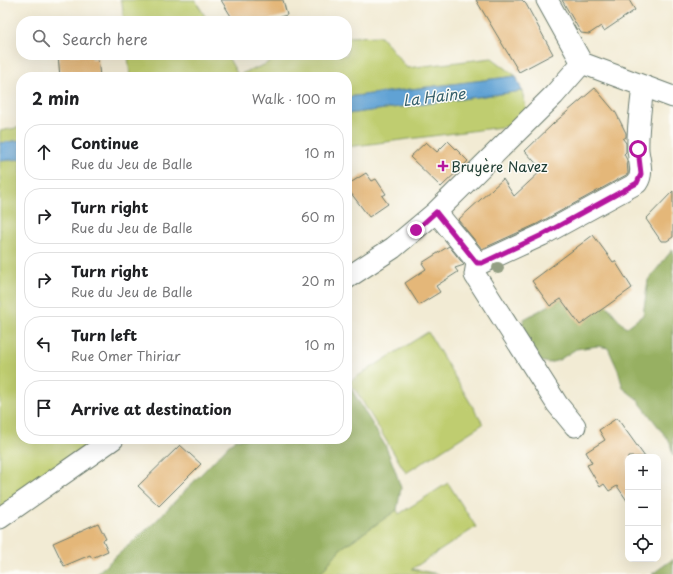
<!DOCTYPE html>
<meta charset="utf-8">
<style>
body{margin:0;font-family:"Playpen Sans",sans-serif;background:#f6f6f6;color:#202124}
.controls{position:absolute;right:12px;bottom:12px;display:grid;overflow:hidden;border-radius:8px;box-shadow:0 4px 16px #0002}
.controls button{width:36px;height:36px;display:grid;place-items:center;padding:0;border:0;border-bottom:1px solid #e0e0e0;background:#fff;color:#202124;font:20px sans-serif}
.stop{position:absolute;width:12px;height:12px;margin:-9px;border:3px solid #b5179e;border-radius:50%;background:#fff}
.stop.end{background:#b5179e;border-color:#fff;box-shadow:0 1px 4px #0008}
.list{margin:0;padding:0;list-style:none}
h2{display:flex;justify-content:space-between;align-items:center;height:52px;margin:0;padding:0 16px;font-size:17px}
h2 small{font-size:13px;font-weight:400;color:#757577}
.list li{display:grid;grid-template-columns:26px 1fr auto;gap:12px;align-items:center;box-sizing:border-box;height:56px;margin:0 8px 8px;padding:0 8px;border:1px solid #e0e0e0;border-radius:16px}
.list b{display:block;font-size:15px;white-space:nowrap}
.list p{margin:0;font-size:13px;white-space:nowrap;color:#757577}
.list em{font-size:13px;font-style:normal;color:#757577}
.icon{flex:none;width:22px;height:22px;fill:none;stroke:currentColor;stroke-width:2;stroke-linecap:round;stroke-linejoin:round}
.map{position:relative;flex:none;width:673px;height:574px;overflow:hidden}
.search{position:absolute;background:#fff;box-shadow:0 4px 16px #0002;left:16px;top:16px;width:336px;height:44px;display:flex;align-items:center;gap:10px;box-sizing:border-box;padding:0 14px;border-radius:16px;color:#757577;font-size:15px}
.panel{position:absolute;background:#fff;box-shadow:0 4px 16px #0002;left:16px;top:72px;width:336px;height:372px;border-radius:16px}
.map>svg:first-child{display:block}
</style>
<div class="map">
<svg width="673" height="574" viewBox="0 0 673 574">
<rect width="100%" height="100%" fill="#fdfcf7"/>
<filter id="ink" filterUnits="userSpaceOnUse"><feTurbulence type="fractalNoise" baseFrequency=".025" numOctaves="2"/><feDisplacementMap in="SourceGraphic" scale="8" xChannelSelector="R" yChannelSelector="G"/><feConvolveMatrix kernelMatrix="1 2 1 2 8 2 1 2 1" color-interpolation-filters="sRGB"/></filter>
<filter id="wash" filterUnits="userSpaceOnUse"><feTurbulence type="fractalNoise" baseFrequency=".012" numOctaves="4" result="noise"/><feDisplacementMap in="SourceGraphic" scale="16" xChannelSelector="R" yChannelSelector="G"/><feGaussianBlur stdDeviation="0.9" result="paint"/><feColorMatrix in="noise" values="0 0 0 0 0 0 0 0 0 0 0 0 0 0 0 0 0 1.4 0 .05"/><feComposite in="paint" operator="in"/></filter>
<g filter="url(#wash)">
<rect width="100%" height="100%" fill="#f2ebd4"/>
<path fill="#bfcd6f" stroke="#6f8552" d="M120,0H195L208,21H124L122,3Z
M381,36L407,68L492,58L516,76L347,97V77H130L128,55H227L238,75L264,65L280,55H347V37Z
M522,91L529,120L525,124L347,147V114Z
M21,127V140L0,143V131Z
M21,159V439H113L0,518V161Z
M428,332L483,424L406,473L350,381Z
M448,483L476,527L412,569L438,574H320L340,549L397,510L399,514Z"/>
<path fill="#97b062" stroke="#5b764b" d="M673,249V456L670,442L637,399L623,388L618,370L608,348L598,346L576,349L559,360L549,363L529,359L518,342L524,319L585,286L602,300L626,328L643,315L648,280Z
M347,382L386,447L395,470L401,488L397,510L340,549L320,574H96L154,523L235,439H347Z
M673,559V574H652Z"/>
<path fill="#60a2d4" stroke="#407084" d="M516,76L522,91L347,114V97Z
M21,140V159L0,161V143Z"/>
<g id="blocks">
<path fill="#e4b779" d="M221,0H283L287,15L264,21H234Z
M476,0H522L526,4L553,54L519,72Z
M562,0H629L635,10L604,31L601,26L589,34L581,33Z
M58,55H92V59L98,58L100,77H60Z
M595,88L616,113L626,133V137L623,139L626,143V152L624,154L627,160L628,174L537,224L482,249L458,220L503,179L514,196L542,170L525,151L554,123Z
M448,141L468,161L441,187L410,157L426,142L437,152Z
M366,173L372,181L376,179L386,194L382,196L388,204L369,217L347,188V185Z
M673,191V237L667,241H661L646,219Z
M593,235L613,262L615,261L632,288L580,325L561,299L550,306L532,281Z
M449,246L464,265L455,268L458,272L436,286L440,292L419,305L405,283L426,269L422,263Z
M617,418L645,457H628V502L617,486L609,491L604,484L600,487L587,465L592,463L586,452L605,440L599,430Z
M180,445L201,464L159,506L138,486Z
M98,523L106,539L103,540L108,551L92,558L90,555L64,566L53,543Z"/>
</g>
</g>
<g filter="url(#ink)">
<use href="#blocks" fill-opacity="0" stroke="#697a6c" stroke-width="1"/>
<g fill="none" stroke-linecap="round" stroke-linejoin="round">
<defs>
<path id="minor" d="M547,0L582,63
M582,63L673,97
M436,212L479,264L542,235L637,183C644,173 639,161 638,150C637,128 641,107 643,86
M477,263L475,275L557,404L575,426
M347,278L393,248L436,212L554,95L582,63
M0,518L113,439"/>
</defs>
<use href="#minor" stroke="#697a6c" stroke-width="23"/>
<use href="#minor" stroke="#fff" stroke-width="21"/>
</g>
<circle fill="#949f84" cx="498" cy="268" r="6"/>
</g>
<g fill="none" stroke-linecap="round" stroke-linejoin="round" filter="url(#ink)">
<path stroke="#b5179e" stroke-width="5" d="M416,230L436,212L477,263H482L542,235L637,183L641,174L638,149"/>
</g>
<path fill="#b5179e" stroke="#fdfcf7" stroke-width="1.5" d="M441 160h4v4h4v4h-4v4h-4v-4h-4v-4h4z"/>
<g text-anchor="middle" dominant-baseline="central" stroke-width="3" stroke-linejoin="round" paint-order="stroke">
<g font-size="14" fill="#1f3d34" stroke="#fdfcf7" text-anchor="start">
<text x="451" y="166">Bruyère Navez</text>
</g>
<g font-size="15" font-style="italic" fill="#36606c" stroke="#fdfcf7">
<text transform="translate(434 96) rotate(-7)">La Haine</text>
</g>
</g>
</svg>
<div class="controls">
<button>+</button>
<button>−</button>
<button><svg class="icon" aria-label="locate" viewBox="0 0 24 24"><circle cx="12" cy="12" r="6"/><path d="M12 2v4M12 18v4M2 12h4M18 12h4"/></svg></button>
</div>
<div class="stop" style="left:638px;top:149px"></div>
<div class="stop end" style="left:416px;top:230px"></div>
<div class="search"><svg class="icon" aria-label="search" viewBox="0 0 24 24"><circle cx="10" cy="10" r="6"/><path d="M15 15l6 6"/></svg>Search here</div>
<section class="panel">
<h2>2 min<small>Walk · 100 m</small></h2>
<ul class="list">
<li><svg class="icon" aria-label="ahead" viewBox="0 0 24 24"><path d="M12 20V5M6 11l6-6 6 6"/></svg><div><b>Continue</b><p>Rue du Jeu de Balle</p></div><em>10 m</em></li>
<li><svg class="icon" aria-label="right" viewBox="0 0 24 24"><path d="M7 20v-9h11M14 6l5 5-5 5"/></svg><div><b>Turn right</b><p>Rue du Jeu de Balle</p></div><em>60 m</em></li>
<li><svg class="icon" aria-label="right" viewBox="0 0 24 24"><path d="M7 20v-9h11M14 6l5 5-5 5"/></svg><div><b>Turn right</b><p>Rue du Jeu de Balle</p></div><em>20 m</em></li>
<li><svg class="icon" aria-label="left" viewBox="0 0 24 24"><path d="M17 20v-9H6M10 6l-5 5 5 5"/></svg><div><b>Turn left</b><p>Rue Omer Thiriar</p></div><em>10 m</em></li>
<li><svg class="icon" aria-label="arrive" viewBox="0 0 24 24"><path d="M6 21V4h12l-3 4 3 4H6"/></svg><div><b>Arrive at destination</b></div></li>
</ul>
</section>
</div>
